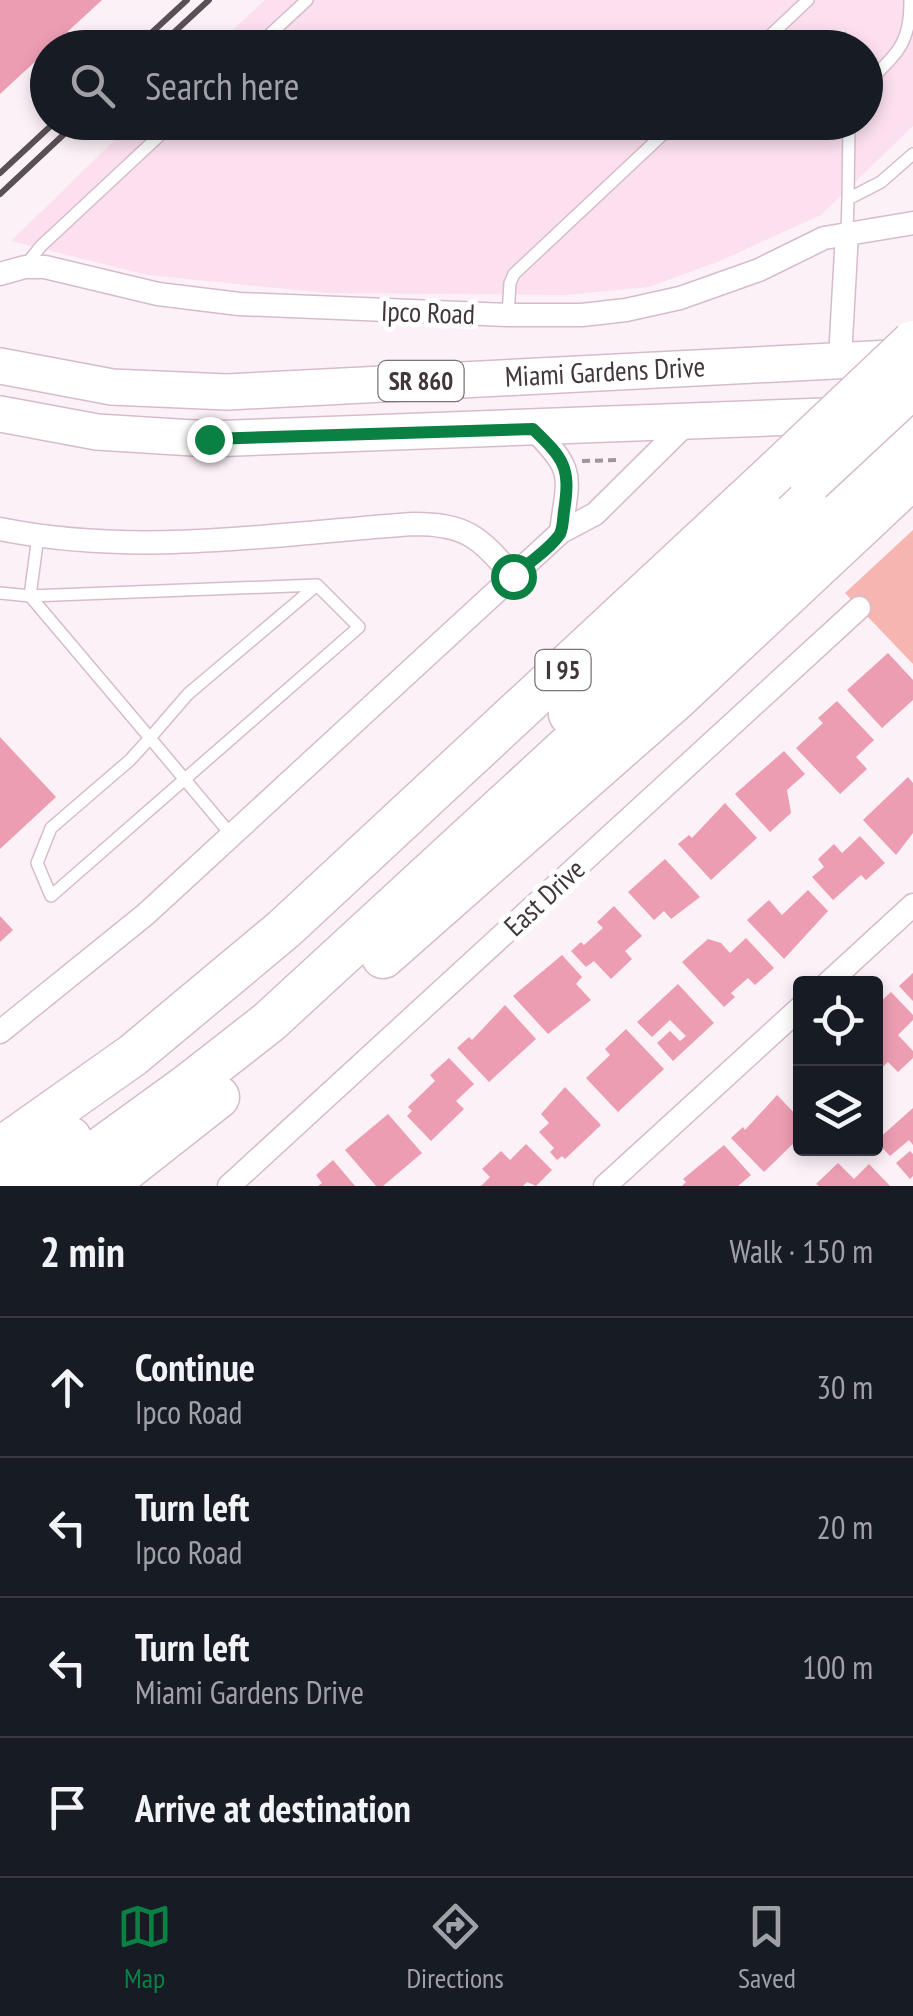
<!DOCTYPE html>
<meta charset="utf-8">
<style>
body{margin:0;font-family:"PT Sans Narrow",sans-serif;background:#242831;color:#f1f3f6}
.controls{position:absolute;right:30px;bottom:30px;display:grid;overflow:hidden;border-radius:10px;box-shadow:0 5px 15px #0003}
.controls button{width:90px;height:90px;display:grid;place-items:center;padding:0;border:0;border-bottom:2px solid #363941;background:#171b24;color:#f1f3f6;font:50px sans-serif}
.stop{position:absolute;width:30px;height:30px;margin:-22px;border:8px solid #0b8043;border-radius:50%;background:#fff}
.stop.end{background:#0b8043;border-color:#fff;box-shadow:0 2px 10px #0008}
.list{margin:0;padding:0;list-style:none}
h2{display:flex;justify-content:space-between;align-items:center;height:130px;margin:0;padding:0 40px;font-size:42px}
h2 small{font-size:32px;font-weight:400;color:#9ea1a6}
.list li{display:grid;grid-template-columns:65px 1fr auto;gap:30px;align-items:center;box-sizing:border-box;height:140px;padding:0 40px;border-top:2px solid #363941}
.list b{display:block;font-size:38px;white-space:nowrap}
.list p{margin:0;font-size:32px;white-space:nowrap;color:#9ea1a6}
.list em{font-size:32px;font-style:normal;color:#9ea1a6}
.icon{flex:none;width:55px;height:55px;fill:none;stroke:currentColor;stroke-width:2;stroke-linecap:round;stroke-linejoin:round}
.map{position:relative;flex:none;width:913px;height:1186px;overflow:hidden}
.search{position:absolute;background:#171b24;box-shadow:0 5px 15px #0003;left:30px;right:30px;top:30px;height:110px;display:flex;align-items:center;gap:25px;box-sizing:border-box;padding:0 35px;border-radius:55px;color:#9ea1a6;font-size:38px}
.sheet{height:690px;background:#171b24}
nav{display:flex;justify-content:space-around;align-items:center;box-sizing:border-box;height:140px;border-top:2px solid #363941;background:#171b24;font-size:28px;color:#9ea1a6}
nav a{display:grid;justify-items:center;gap:5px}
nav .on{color:#0b8043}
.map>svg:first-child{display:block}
</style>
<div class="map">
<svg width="913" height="1186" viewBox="0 0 913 1186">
<rect width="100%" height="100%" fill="#fcf1f7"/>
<path fill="#fce0f0" d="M265,0H913V126L821,215L720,261L649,287L566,295L327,293L147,275L11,241L132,123L866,122V48L214,47Z"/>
<path fill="#f7b5b2" d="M913,530V664L845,593Z"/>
<path fill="#ed9db2" d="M0,0H102L0,94Z
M888,653L913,680V700L882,728L847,690Z
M837,701L874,740L856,757L867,769L840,794L796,748L823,723L818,718Z
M0,737L56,797L0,849Z
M784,751L805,774L787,790L791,813L770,832L735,794Z
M908,777L913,783V833L896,855L863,820Z
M725,803L757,838L711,880L678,844L689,835L692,838Z
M860,836L885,863L866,880L861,875L833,900L812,877L824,867L818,859L834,844L842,853Z
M665,859L700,897L671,919L664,911L654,920L628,892Z
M808,890L828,911L784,959L747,920L769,900L782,915Z
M614,906L642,936L625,951L632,959L611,979L594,961L586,967L571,951L581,942L584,945L603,928L597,922Z
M0,916L13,930L0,942Z
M746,938L774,968L755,985L748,978L731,993L735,997L724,1007L682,962L708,939L721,943L730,953Z
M562,955L582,977L576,984L591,1000L548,1034L513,996Z
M913,973V1001L899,986Z
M678,984L714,1023L673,1061L657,1043L670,1031L680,1041L686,1036L670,1020L652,1037L637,1022Z
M891,992L913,1015V1020L898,1035L913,1051V1058L898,1072L888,1062L878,1071L876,1068V1006Z
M505,1005L536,1039L489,1082L457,1048L469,1037L472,1040Z
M626,1029L664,1069L618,1112L586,1078L610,1055L605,1049Z
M449,1058L474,1084L456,1101L464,1109L431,1141L407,1116L412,1111L408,1107L435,1081L430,1075Z
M565,1087L601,1125L565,1159L562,1156L557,1160L550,1152L554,1148L539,1132L549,1123L541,1114Z
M777,1095L800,1119V1137L764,1172L731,1138L743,1127L745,1130Z
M913,1108V1145L909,1140L890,1156L876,1141Z
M388,1114L422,1153L383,1186H376L345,1150Z
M526,1144L552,1170L536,1186L527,1182L523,1186H481L490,1177L482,1169L501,1151L510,1160Z
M724,1145L751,1175L738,1186H682L686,1182L683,1179Z
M910,1151L913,1154V1176L910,1179L896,1163Z
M333,1160L355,1186H318L322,1183L316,1175Z
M838,1163L854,1179L869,1164L890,1186H819L816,1184Z"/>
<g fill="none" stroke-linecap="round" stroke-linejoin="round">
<defs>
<path id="service" d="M255,48L307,0
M757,48L808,0
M866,84C895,55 911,45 910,0
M848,199L849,122
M847,233L848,199L881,182L913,154
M26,265L41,246L174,122
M508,315L510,283L514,274L676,122
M38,536L30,596L150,738L188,694L317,585
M0,593L30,596L317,585L359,627L51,896L37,863L51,828L130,760L150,738L233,837"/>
<path id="minor" d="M0,274L25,267H45L158,294L239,304L508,315H582L626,310L680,298L759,270L824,238L913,223
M840,358L847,233
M533,429C577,472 568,476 561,532
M0,529C139,557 274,534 413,524C467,524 479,537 513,576
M827,984L913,905
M0,1032L146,914L561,532L595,514L687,423
M229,1186L859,608
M605,1186L800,1008"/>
<path id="primary" d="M0,366L112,387L227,392L911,357
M0,414L97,432L209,439L852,415"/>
<path id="motorway" d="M570,714L593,692L609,669L811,481
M383,957L677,698L913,477
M0,1149L133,1055L284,929L764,483
M0,1185L70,1138
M49,1186L187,1086L269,1022L913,429
M105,1186L218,1097"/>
</defs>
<use href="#service" stroke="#d6bccb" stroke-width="14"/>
<use href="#minor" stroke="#d6bccb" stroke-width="25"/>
<use href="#primary" stroke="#d6bccb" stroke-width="38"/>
<use href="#motorway" stroke="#d6bccb" stroke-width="45"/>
<path stroke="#9f959b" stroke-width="4" stroke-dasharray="8 5" stroke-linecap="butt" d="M582,461L618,460"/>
<use href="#service" stroke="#fff" stroke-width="11"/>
<use href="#minor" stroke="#fff" stroke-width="22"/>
<use href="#primary" stroke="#fff" stroke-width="35"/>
<use href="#motorway" stroke="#fff" stroke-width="42"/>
<path stroke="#594f55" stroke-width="6" d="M135,48L187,0
M157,48L209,0
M0,173L55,122
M0,194L77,122"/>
<defs>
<path id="motorway-bridge" d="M811,481L913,386
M764,483L913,342"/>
</defs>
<use href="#motorway-bridge" stroke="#d6bccb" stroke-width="45" stroke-linecap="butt"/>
<use href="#motorway-bridge" stroke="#fff" stroke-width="42"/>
</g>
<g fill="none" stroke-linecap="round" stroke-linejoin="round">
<path stroke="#0b8043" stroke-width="12" d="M209,439L533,429C564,459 571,467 564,511C563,518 563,528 560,534C550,549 527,564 513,576"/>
</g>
<g text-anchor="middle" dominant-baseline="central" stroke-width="10" stroke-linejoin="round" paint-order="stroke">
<g fill="#fff" stroke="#797276" stroke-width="2.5">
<rect x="378.5" y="361" width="85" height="40" rx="8"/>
<rect x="535.5" y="650" width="55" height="40" rx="8"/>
</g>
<g font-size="25" font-weight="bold" fill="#40363c">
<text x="421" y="381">SR 860</text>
<text x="563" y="670">I 95</text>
</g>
<g font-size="28" fill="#40363c" stroke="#fff">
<text transform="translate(428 312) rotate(2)">Ipco Road</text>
<text transform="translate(605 371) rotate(-3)">Miami Gardens Drive</text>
<text transform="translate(544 897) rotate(-43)">East Drive</text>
</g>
</g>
</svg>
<div class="controls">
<button><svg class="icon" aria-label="locate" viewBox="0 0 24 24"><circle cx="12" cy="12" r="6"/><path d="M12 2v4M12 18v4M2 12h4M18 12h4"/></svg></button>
<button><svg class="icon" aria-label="layers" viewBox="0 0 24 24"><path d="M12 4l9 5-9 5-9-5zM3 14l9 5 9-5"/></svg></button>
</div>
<div class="stop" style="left:513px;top:576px"></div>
<div class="stop end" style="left:209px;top:439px"></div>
<div class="search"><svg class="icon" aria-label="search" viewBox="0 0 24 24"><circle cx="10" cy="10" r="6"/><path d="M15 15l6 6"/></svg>Search here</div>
</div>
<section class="sheet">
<h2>2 min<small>Walk · 150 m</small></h2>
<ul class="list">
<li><svg class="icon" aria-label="ahead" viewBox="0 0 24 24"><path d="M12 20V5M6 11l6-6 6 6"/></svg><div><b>Continue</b><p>Ipco Road</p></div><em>30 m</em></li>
<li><svg class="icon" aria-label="left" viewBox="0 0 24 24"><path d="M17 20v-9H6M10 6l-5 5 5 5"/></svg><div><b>Turn left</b><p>Ipco Road</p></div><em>20 m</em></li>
<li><svg class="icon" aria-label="left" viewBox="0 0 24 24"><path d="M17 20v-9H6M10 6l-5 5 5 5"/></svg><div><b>Turn left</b><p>Miami Gardens Drive</p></div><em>100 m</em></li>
<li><svg class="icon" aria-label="arrive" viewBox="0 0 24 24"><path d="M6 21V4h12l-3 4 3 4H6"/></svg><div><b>Arrive at destination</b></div></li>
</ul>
</section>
<nav>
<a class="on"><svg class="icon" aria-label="map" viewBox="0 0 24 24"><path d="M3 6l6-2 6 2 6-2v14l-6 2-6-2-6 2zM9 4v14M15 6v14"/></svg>Map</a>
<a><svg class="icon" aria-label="directions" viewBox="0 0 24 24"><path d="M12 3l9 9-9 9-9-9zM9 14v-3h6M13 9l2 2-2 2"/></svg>Directions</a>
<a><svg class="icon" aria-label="saved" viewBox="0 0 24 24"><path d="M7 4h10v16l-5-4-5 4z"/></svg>Saved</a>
</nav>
